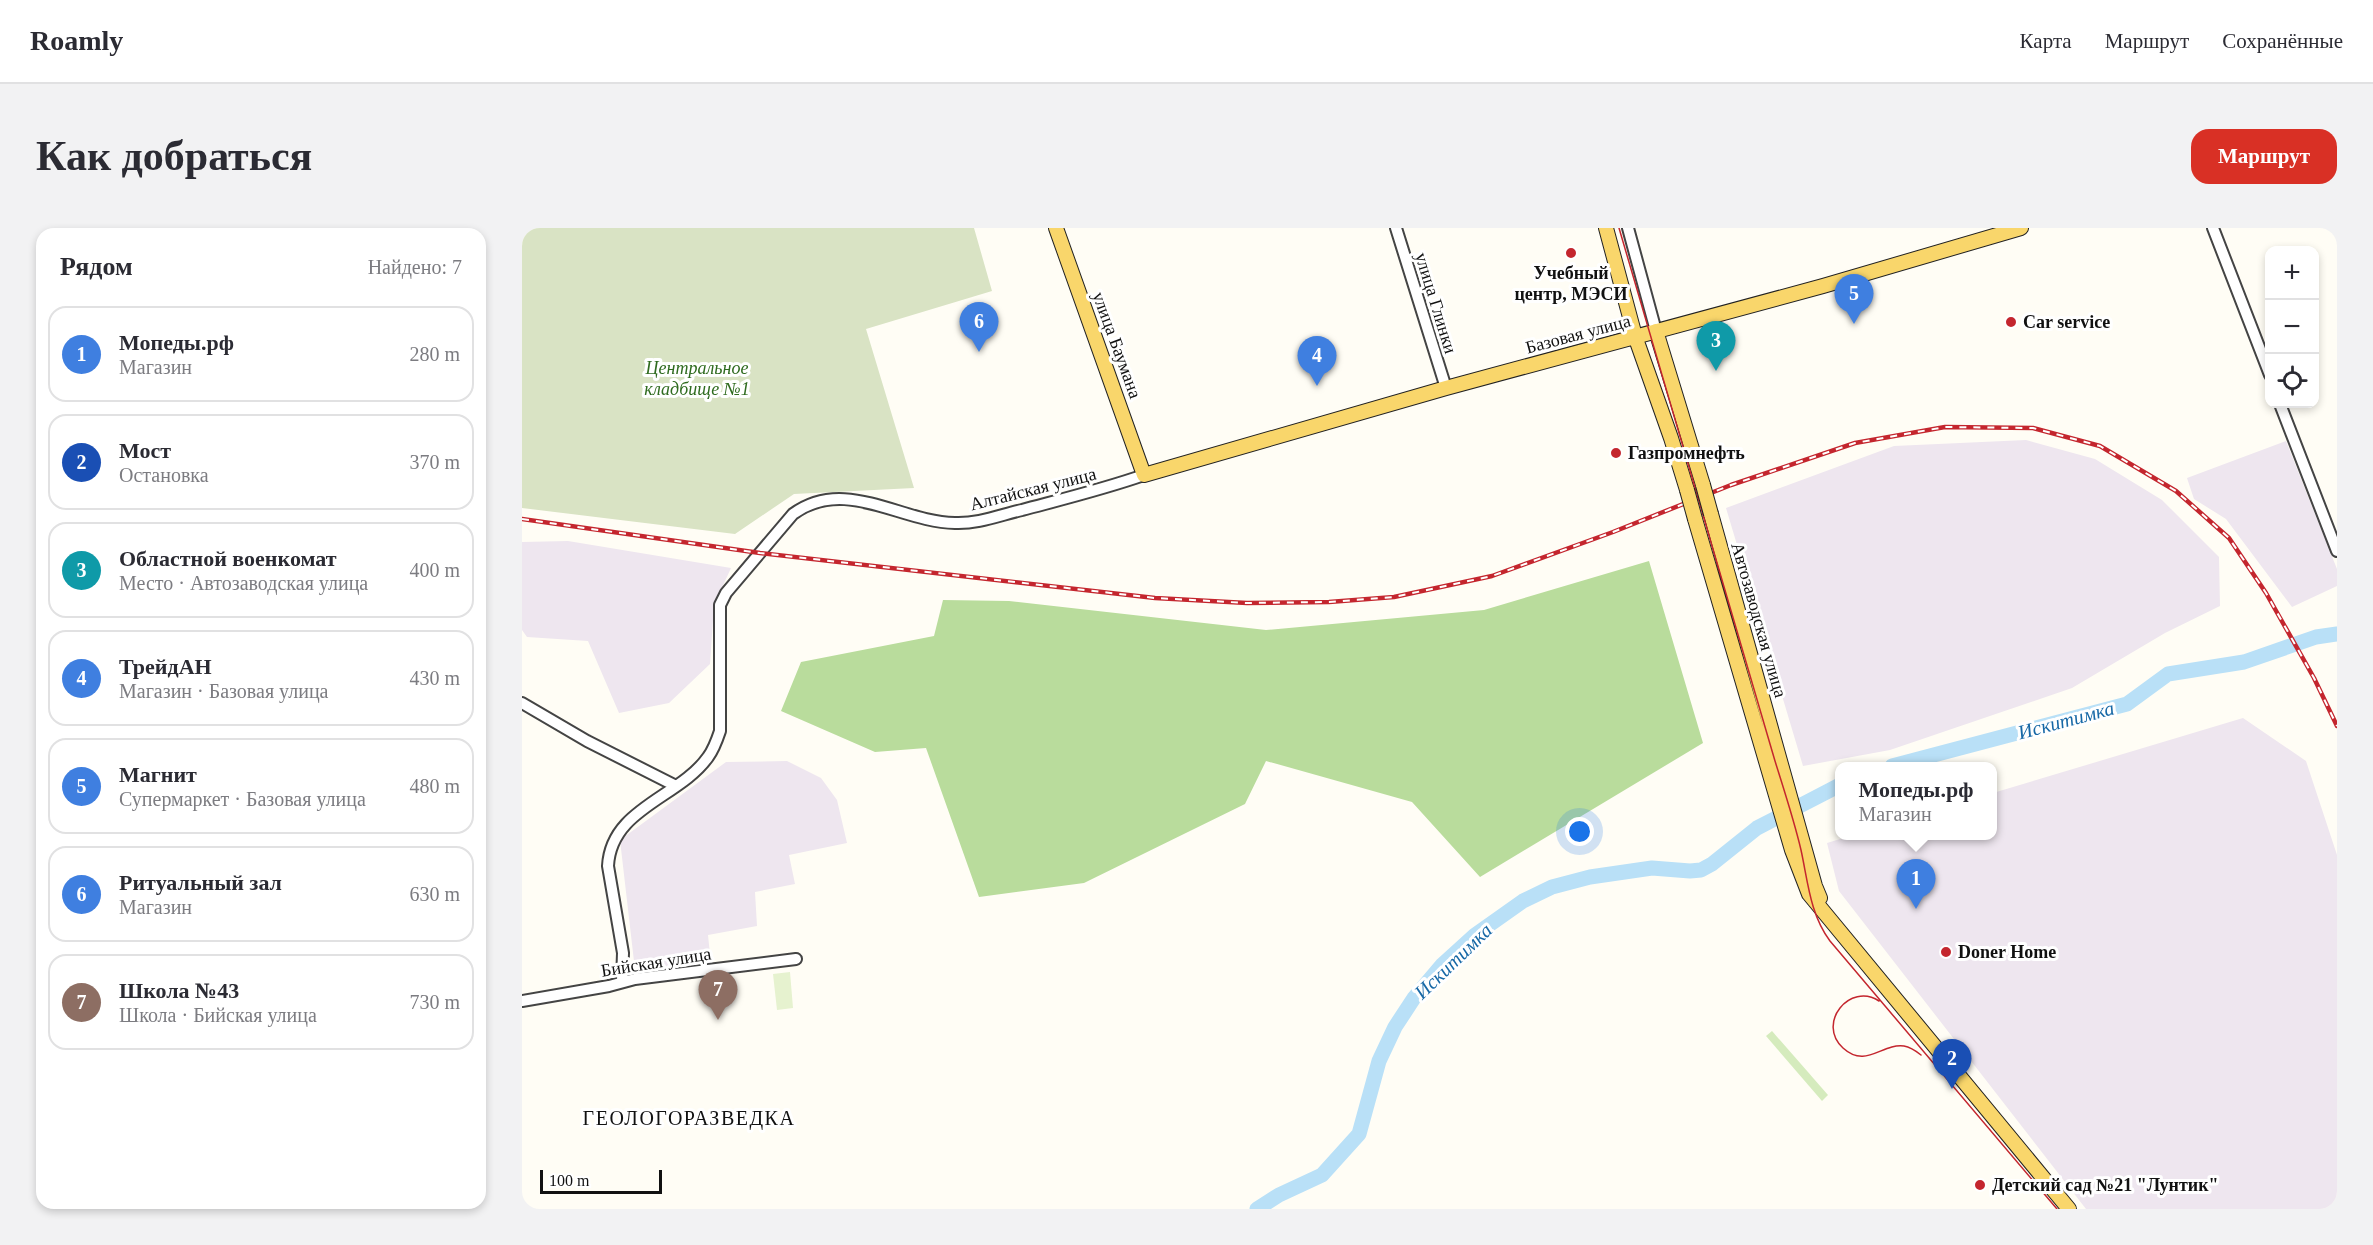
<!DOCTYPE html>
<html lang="ru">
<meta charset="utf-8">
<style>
body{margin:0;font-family:Georgia,serif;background:#f2f2f3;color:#2b2b33}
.controls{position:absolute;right:18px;top:18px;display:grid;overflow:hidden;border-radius:12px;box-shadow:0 3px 9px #0003}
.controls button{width:54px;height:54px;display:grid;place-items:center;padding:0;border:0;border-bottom:2px solid #e1e1e2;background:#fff;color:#2b2b33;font:30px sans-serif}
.scale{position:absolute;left:18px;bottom:15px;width:122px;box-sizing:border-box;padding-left:6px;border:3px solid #111;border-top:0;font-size:16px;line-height:21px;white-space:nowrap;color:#111;-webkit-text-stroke:4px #fff;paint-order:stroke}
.you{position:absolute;left:1058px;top:604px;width:21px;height:21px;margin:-15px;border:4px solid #fff;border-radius:50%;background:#1a73e8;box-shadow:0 0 0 9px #1a73e833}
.badge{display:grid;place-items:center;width:39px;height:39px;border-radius:50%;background:#d93025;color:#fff;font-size:20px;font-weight:700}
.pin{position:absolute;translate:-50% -50px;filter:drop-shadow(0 2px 3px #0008)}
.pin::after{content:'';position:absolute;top:32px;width:21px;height:18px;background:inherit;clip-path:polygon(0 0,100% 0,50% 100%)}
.popup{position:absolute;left:1313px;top:534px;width:162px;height:78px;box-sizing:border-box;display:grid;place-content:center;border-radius:12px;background:#fff;filter:drop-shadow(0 2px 4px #0005);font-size:20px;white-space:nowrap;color:#7c7c81}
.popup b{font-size:22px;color:#2b2b33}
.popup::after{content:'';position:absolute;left:50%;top:100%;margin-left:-12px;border:12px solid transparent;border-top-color:#fff}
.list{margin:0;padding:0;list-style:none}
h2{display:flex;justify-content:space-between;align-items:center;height:78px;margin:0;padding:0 24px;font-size:26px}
h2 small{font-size:20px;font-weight:400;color:#7c7c81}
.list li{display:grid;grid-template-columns:39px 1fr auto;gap:18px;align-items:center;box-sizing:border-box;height:96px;margin:0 12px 12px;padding:0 12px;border:2px solid #e1e1e2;border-radius:18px}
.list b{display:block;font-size:22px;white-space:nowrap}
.list p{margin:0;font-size:20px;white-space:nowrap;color:#7c7c81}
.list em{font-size:20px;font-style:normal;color:#7c7c81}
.icon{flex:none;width:33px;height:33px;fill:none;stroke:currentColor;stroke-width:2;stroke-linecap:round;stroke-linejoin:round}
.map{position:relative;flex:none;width:1815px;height:981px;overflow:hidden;border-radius:18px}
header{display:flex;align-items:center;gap:36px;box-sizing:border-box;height:84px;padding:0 30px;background:#fff;border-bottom:2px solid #e1e1e2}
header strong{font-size:28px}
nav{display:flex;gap:33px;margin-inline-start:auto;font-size:21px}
.intro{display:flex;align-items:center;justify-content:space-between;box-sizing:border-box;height:144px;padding:0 36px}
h1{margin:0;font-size:42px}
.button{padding:15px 27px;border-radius:18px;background:#d93025;color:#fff;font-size:21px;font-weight:700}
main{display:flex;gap:36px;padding:0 36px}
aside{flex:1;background:#fff;border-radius:18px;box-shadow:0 3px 9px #0003}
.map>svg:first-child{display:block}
</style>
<header>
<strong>Roamly</strong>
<nav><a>Карта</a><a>Маршрут</a><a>Сохранённые</a></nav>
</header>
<div class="intro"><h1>Как добраться</h1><a class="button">Маршрут</a></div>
<main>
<aside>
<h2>Рядом<small>Найдено: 7</small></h2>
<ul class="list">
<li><span class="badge" style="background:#3f7fe0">1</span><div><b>Мопеды.рф</b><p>Магазин</p></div><em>280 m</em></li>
<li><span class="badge" style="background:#1a4fb4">2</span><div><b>Мост</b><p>Остановка</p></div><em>370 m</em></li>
<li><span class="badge" style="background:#0f9aa8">3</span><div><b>Областной военкомат</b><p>Место · Автозаводская улица</p></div><em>400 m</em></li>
<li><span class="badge" style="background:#3f7fe0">4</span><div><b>ТрейдАН</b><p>Магазин · Базовая улица</p></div><em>430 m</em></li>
<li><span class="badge" style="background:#3f7fe0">5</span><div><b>Магнит</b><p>Супермаркет · Базовая улица</p></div><em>480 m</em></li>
<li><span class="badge" style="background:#3f7fe0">6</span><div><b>Ритуальный зал</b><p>Магазин</p></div><em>630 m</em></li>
<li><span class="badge" style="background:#8d6e63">7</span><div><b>Школа №43</b><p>Школа · Бийская улица</p></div><em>730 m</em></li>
</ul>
</aside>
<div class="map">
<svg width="1815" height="981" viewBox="0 0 1815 981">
<rect width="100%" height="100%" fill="#fffdf5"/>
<path fill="#eee6ef" d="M1504,212L1573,231L1640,272L1697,329L1698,378L1643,405L1550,460L1368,522L1281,538L1204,280L1372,218Z
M1764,213L1815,341V358L1770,379L1704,291L1672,271L1665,250Z
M46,313L209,340L192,377L188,436L147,475L97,485L66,413L5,409L0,402V314Z
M1721,490L1784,533L1815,627V981H1564L1317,663L1305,615L1328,608H1470L1471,565Z
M265,533L299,550L315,572L325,615L267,627L273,656L233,664L235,698L186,707L189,736L113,742L98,612L204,534Z"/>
<path fill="#d5ebbd" d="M1250,803L1306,867L1300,873L1244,808Z"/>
<path fill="#b9dc9c" d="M1127,333L1181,515L958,649L890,574L744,533L723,576L562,655L457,669L404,520L353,524L259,483L279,434L412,408L421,372L487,373L744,402L962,382Z"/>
<path fill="#d9e3c4" d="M0,0H452L470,63L344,101L392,260L272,266L213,306L0,280Z"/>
<path fill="#e6f2cf" d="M268,744L271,780L255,782L251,746Z"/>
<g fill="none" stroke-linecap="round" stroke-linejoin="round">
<path stroke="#b9e0f7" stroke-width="15" d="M1370,538L1605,476L1646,446L1722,434L1794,409L1815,406
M735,981L757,967L800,947L837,906L857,833L873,799L892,770L920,737L953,707L1001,673L1030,659L1068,649L1130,640L1168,643L1179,642L1190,636L1235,600L1318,557"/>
<defs>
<path id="minor" d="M874,0L924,160
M1106,0L1134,103
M1691,0L1748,147
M1758,176L1815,323
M0,475L65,513L154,558
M100,753L101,725L86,638C89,580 157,570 186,529C192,521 195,512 198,503V377L204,365L271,286C323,248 378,294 433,295C456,296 478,287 500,282C541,271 582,261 622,247
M0,773L87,758L113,751L274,731"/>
<path id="major" d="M534,0L622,247L924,160L1301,58L1499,0
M1084,0L1113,108L1149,210L1165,262
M1134,103L1181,257
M1189,286L1293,658L1298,670
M1173,291L1270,622L1287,666L1547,981"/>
</defs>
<use href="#minor" stroke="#444" stroke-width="14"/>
<use href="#major" stroke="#222" stroke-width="16"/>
<use href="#minor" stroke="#fff" stroke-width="10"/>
<use href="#major" stroke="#f9d66b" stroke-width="14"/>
<path stroke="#c4262e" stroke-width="1.5" d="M1097,0L1253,533C1262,562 1272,592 1279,622C1286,654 1288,686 1308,713L1535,981
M1357,773C1328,754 1294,795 1321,820C1344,841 1360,815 1382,818C1388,819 1394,823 1399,827"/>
<defs>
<path id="rail" d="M0,291L238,325L633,370L725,375L807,374L872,369L970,348L1091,304L1209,257L1333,215L1423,199L1511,200L1578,218L1654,263L1707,310L1744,365L1792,450L1815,498"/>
</defs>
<use href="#rail" stroke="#c4262e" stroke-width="4.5"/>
<use href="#rail" stroke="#fff" stroke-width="2" stroke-dasharray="7" stroke-linecap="butt"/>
<defs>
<path id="major-bridge" d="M1181,257L1189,286
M1165,262L1173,291"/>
</defs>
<use href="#major-bridge" stroke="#222" stroke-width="16" stroke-linecap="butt"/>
<use href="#major-bridge" stroke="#f9d66b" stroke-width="14"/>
</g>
<g fill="#c4262e" stroke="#fff" stroke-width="2">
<circle cx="1049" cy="25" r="6"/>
<circle cx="1489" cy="94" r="6"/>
<circle cx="1094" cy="225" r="6"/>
<circle cx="1424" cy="724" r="6"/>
<circle cx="1458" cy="957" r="6"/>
</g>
<g text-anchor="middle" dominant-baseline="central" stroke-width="6" stroke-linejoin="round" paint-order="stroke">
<g font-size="18" font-weight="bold" fill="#111" stroke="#fff" text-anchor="start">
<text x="1049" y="45" text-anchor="middle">Учебный<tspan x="1049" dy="21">центр, МЭСИ</tspan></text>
<text x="1501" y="94">Car service</text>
<text x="1106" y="225">Газпромнефть</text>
<text x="1436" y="724">Doner Home</text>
<text x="1470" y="957">Детский сад №21 "Лунтик"</text>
</g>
<g font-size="18" fill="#111" stroke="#fff">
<text transform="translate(914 75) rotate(73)">улица Глинки</text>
<text transform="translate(1056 106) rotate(-15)">Базовая улица</text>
<text transform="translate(595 117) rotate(70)">улица Баумана</text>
<text transform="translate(511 261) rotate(-14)">Алтайская улица</text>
<text transform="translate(1237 392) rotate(74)">Автозаводская улица</text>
<text transform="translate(134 734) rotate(-9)">Бийская улица</text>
</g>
<g font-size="18" font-style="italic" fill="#2f6b1f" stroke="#fff">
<text x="175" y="140">Центральное<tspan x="175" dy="21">кладбище №1</tspan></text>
</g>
<g font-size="20" font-style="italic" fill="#1768a6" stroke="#fff">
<text transform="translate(1544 492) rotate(-15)">Искитимка</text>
<text transform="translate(931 733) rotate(-44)">Искитимка</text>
</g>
<g font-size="20" letter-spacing="1.5" fill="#111" stroke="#fff">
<text x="167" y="890">ГЕОЛОГОРАЗВЕДКА</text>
</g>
</g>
</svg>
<div class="controls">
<button>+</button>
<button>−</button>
<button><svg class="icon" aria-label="locate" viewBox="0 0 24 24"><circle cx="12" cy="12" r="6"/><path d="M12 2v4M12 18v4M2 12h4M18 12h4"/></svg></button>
</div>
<div class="scale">100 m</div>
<div class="you"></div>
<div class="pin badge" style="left:1394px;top:681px;background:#3f7fe0">1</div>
<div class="popup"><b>Мопеды.рф</b>Магазин</div>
<div class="pin badge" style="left:1430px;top:861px;background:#1a4fb4">2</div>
<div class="pin badge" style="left:1194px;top:143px;background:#0f9aa8">3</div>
<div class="pin badge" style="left:795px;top:158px;background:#3f7fe0">4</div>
<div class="pin badge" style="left:1332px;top:96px;background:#3f7fe0">5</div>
<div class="pin badge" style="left:457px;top:124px;background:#3f7fe0">6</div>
<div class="pin badge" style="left:196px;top:792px;background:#8d6e63">7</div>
</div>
</main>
